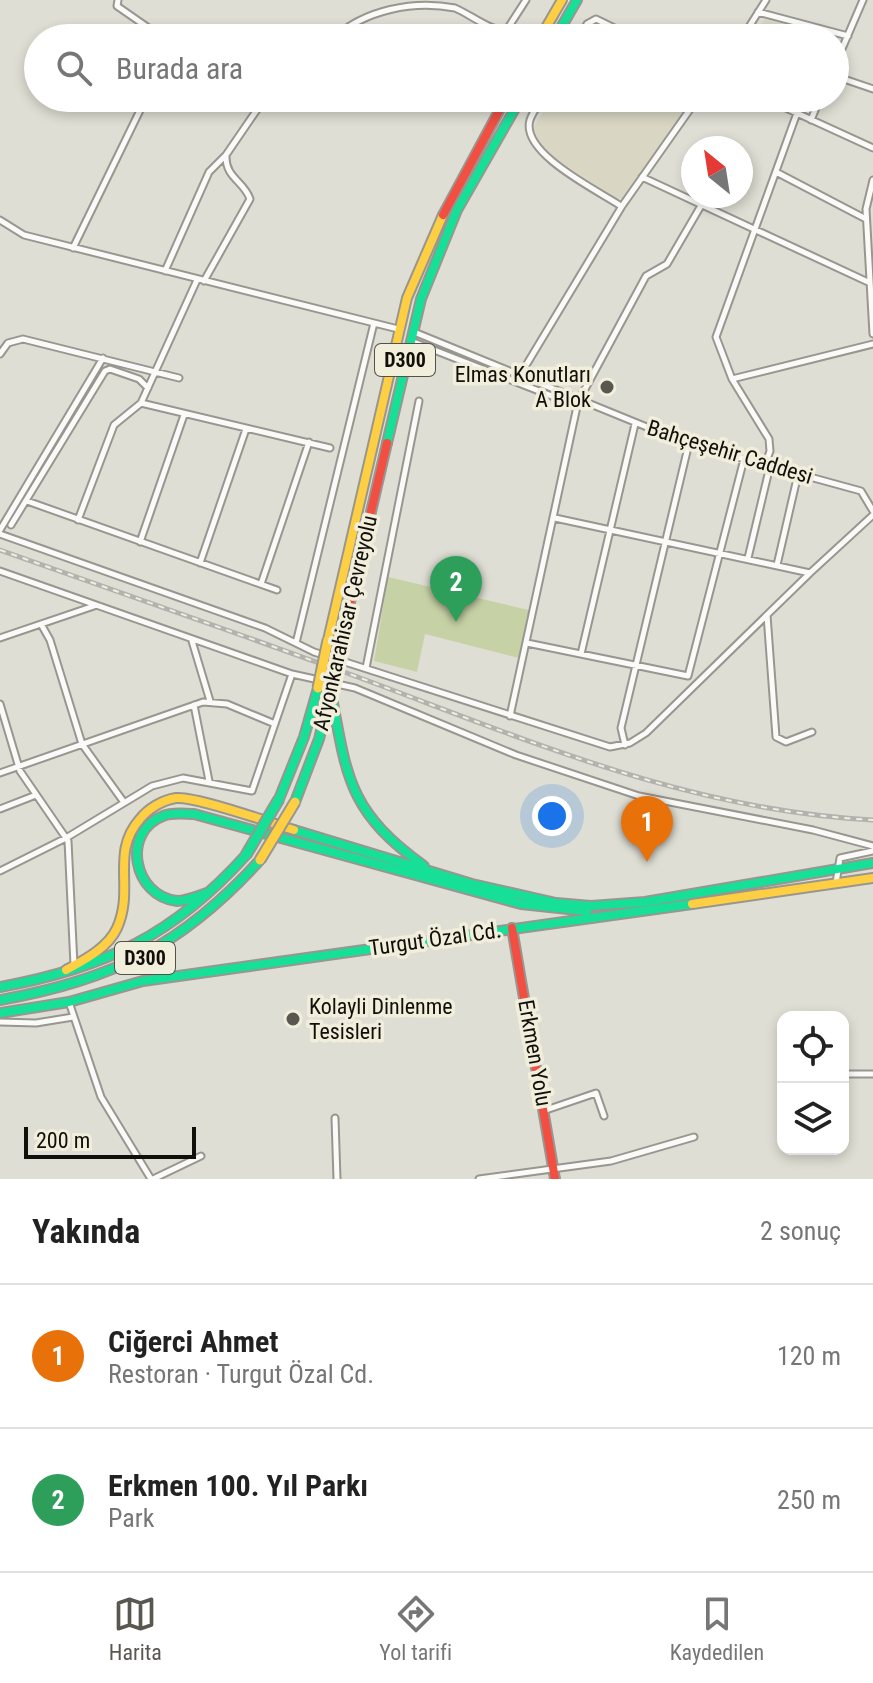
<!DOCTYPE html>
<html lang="tr">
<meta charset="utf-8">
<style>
body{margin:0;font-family:"Roboto Condensed",sans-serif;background:#f2f2f2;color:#222}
.controls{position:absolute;right:24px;bottom:24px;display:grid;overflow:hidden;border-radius:16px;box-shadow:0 4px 12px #0003}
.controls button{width:72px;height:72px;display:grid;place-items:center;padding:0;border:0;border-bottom:2px solid #e0e0e0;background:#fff;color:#222;font:40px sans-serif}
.compass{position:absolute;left:681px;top:136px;width:72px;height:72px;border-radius:50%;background:#fff;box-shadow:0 4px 12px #0003;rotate:330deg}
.scale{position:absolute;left:24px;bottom:20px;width:172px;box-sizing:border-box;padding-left:8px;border:4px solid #110f09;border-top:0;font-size:22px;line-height:28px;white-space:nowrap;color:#110f09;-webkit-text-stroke:6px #f1eedc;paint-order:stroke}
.you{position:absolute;left:552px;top:816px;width:28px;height:28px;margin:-20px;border:6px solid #fff;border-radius:50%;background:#1a73e8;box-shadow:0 0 0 12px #1a73e833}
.badge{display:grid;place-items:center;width:52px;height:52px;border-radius:50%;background:#595750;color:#fff;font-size:26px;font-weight:700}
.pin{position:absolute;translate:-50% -66px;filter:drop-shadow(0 2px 4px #0008)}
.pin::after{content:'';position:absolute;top:42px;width:28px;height:24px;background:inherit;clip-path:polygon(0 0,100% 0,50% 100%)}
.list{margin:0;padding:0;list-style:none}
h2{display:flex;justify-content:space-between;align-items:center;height:104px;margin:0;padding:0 32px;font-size:34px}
h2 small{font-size:26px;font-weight:400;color:#767676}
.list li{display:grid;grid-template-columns:52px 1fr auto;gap:24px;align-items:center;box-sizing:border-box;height:144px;padding:0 32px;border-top:2px solid #e0e0e0}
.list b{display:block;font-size:30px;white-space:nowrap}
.list p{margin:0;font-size:26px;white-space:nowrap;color:#767676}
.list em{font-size:26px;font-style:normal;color:#767676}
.icon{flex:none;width:44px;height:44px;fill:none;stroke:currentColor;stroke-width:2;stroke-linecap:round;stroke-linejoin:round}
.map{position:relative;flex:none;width:873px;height:1179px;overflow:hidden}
.search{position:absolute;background:#fff;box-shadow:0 4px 12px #0003;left:24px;right:24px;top:24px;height:88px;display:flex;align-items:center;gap:20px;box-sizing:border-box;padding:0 28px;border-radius:44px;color:#767676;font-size:30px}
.sheet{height:392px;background:#fff}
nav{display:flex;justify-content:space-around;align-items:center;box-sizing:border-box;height:112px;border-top:2px solid #e0e0e0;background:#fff;font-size:22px;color:#767676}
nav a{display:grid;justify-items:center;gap:4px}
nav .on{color:#595750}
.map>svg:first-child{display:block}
</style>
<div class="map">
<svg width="873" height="1179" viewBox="0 0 873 1179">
<rect width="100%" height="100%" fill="#dfded4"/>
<path fill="#d9d7c4" d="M765,19L837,37L841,43L835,57V38H751Z
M552,98H694L623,198L617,199L541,149L534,127Z"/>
<path fill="#c6d2a6" d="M388,577L533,611L523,659L425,634L417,672L374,661Z"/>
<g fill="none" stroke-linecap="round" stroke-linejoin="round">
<defs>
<path id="street" d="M118,0L117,6L163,38
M758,12L848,36
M334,38C365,10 413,0 455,8C471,15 489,30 506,31L526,0
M579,38L587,24L596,19L635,38
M742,38L766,0
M835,65L863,0
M835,76L873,89
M543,98C539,104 532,113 530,120C520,153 597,190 621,206
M764,98L873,148
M811,120L820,98
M776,172L866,219
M642,177L868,282
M873,180L866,209L873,334
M0,220L24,235L398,329
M73,248L146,98
M165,271L209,172L225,156
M204,281L250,199C244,181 225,178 226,155L265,98
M414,332L686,443L861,491L873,511
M411,341L567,402H577
M0,354L8,343L23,339L179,378
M732,379L873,344
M516,382L622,206L698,98
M141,403L330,448
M765,465L770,451L769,439L732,379L716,337L797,113
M27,501L277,590
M555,518L810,573L873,515
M78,520L114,425L141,403L197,280
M11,525L105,371L110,369L139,379L148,388
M0,530L103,358
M0,534L265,628L314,652L610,747L630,743L646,733L810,573
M140,542L184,415
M748,558L770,466
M200,563L246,429
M777,565L798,474
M0,571L292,674L252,791L183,778L152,786L66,838L0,871
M261,584L309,442
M767,615L776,737L786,742L812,732
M41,624L50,640L82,744L123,801
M0,638L94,606
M192,641L210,701
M296,643L374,323
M527,643L688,676L744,459
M581,654L635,424
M366,668L419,401
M292,674L355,688L516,755L639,796L813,830L873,846
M0,704L20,771L68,841L74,965
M194,705L209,781
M510,716L578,402L646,276L667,264L702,204
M625,745L621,728L689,443
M0,773L203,702L227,704L275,724
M0,809L36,795
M836,883L840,858L873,851
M69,1002L101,1097L151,1179
M0,1022L36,1023L73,1017
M843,1074H873
M546,1110L596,1093L604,1116
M335,1118L337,1179
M153,1179L201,1156
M479,1179L611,1161L694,1137"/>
<path id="fast" d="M555,38L577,0
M387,443L421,299L457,210L521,98
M331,692C347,778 348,811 424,866
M279,799L304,737L318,688
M295,802L319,739L331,690
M294,830L472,884L556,903L591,906L645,902L873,863
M207,893C198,896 186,901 177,901C133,896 121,832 163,816C172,812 185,814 194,814L521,904L587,911
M0,987C105,968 174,935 246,855
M0,1000C113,980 183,945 260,860
M0,1013L69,1002L143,981L692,904"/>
<path id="slow" d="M540,38L562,0
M328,640L407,298L443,215
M692,904L873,878
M66,970C84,960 108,948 117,928C135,888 110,853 140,819C148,809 162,800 176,798C196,796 271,823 294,830"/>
<path id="jam" d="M443,215L506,98
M341,641L387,443
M512,928L555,1179"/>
</defs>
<use href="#street" stroke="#98968f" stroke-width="9"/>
<use href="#fast" stroke="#98968f" stroke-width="12"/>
<use href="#slow" stroke="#98968f" stroke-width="12"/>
<use href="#jam" stroke="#98968f" stroke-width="12"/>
<use href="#street" stroke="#fafaf9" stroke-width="5"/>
<use href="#fast" stroke="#16e098" stroke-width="8"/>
<use href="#slow" stroke="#ffcf43" stroke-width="8"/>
<use href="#jam" stroke="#f24e42" stroke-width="8"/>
<defs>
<path id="rail" d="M0,550C118,592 237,633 355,676C528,740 686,810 873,820"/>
</defs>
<use href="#rail" stroke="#b3b2af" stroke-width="5"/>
<use href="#rail" stroke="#f1eedc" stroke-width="2" stroke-dasharray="6" stroke-linecap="butt"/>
<defs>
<path id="fast-bridge" d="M331,690L341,641
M246,855L279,799"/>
<path id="slow-bridge" d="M318,688L328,640
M260,860L295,802"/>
</defs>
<use href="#fast-bridge" stroke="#98968f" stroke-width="13" stroke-linecap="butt"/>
<use href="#slow-bridge" stroke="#98968f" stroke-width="13" stroke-linecap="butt"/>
<use href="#fast-bridge" stroke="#16e098" stroke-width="9"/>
<use href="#slow-bridge" stroke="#ffcf43" stroke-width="9"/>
</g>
<g fill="#595750" stroke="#f1eedc" stroke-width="3">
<circle cx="607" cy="387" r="8"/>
<circle cx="293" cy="1019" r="8"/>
</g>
<g text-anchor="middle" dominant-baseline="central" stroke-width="7" stroke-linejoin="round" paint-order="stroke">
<g fill="#f1eedc" stroke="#545248" stroke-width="2">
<rect x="375" y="344" width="60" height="32" rx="6"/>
<rect x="115" y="942" width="60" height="32" rx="6"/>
</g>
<g font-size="20" font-weight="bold" fill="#110f09">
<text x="405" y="360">D300</text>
<text x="145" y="958">D300</text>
</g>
<g font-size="22" fill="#110f09" stroke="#f1eedc" text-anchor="end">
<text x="591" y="374">Elmas Konutları<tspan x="591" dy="25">A Blok</tspan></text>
<text x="309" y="1006" text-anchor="start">Kolayli Dinlenme<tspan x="309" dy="25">Tesisleri</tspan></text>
</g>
<g font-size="22" fill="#110f09" stroke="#f1eedc">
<text transform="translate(730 452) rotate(17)">Bahçeşehir Caddesi</text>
<text transform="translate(345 623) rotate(-77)">Afyonkarahisar Çevreyolu</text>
<text transform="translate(435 939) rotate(-8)">Turgut Özal Cd.</text>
<text transform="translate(535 1053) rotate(80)">Erkmen Yolu</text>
</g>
</g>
</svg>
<div class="controls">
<button><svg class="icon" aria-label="locate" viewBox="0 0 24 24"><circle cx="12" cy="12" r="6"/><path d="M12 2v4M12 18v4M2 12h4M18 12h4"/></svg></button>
<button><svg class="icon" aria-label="layers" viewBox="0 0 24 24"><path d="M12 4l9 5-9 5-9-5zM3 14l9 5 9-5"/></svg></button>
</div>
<svg class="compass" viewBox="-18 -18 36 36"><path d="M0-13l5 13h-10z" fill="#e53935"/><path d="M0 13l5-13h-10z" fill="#767676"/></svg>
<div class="scale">200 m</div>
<div class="you"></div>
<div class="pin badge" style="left:647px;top:862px;background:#e8710a">1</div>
<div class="pin badge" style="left:456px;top:622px;background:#2e9e5b">2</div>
<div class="search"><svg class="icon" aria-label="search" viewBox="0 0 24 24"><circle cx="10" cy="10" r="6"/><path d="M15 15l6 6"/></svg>Burada ara</div>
</div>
<section class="sheet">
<h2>Yakında<small>2 sonuç</small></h2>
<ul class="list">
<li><span class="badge" style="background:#e8710a">1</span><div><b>Ciğerci Ahmet</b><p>Restoran · Turgut Özal Cd.</p></div><em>120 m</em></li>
<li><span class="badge" style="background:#2e9e5b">2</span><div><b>Erkmen 100. Yıl Parkı</b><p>Park</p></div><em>250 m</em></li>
</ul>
</section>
<nav>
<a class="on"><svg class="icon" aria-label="map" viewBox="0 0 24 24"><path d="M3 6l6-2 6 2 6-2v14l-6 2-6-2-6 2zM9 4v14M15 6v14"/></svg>Harita</a>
<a><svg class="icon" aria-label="directions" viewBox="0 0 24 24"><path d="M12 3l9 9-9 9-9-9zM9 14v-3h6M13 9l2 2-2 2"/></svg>Yol tarifi</a>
<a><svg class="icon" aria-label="saved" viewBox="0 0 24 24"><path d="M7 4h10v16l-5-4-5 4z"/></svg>Kaydedilen</a>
</nav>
